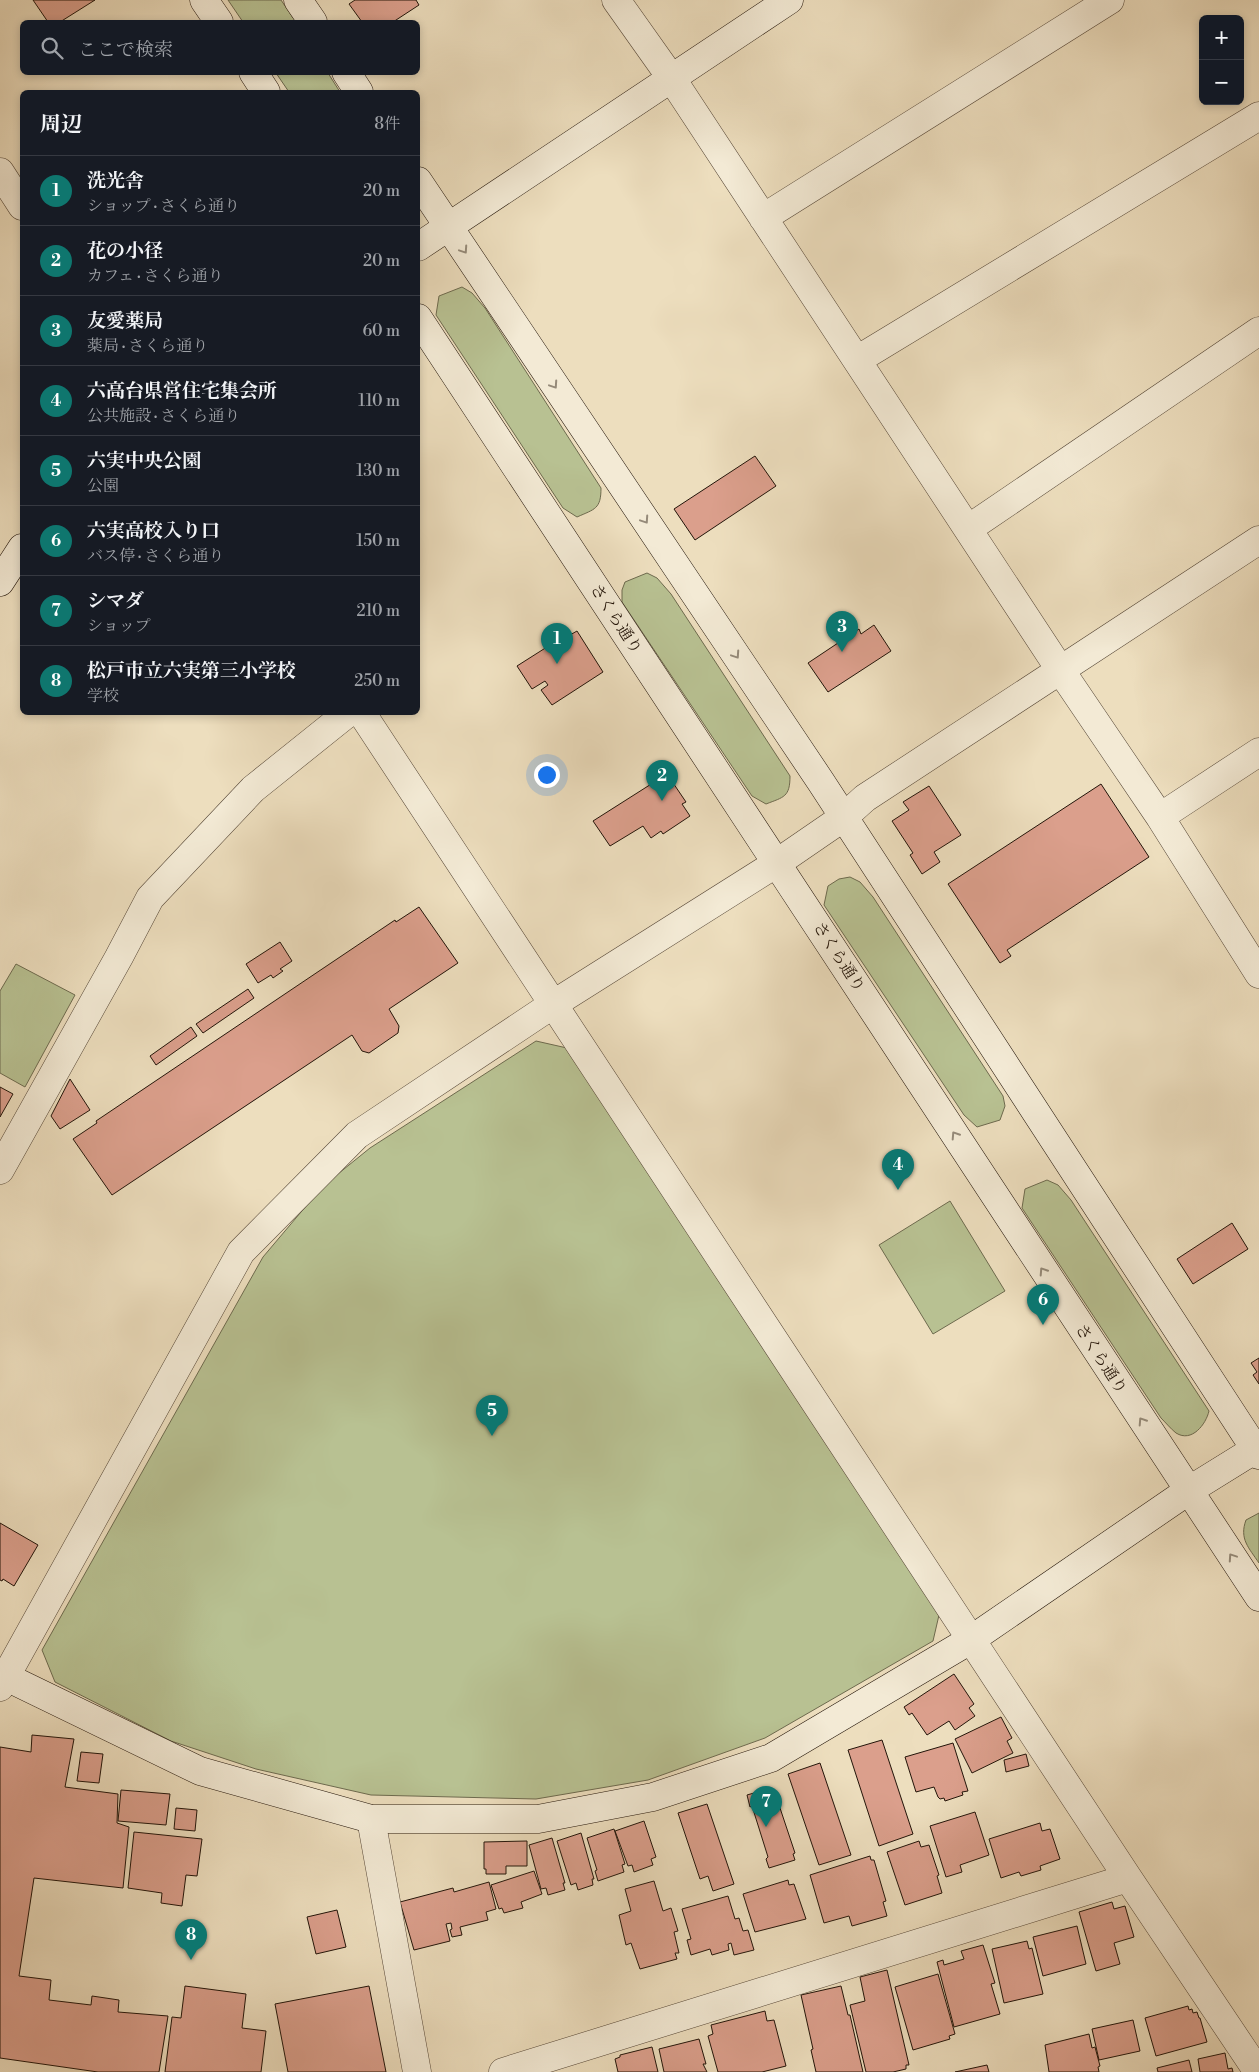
<!DOCTYPE html>
<html lang="ja">
<meta charset="utf-8">
<style>
body{margin:0;font-family:"Libre Bodoni","Noto Serif JP",serif;background:#242831;color:#f1f3f6}
.controls{position:absolute;right:15px;top:15px;display:grid;overflow:hidden;border-radius:8px;box-shadow:0 2px 8px #0003}
.controls button{width:45px;height:45px;display:grid;place-items:center;padding:0;border:0;border-bottom:1px solid #363941;background:#171b24;color:#f1f3f6;font:25px sans-serif}
.you{position:absolute;left:546px;top:774px;width:18px;height:18px;margin:-12px;border:4px solid #fff;border-radius:50%;background:#1a73e8;box-shadow:0 0 0 8px #1a73e833}
.badge{display:grid;place-items:center;width:32px;height:32px;border-radius:50%;background:#0f766e;color:#fff;font-size:16px;font-weight:700}
.pin{position:absolute;translate:-50% -41px;filter:drop-shadow(0 1px 2px #0008)}
.pin::after{content:'';position:absolute;top:26px;width:18px;height:15px;background:inherit;clip-path:polygon(0 0,100% 0,50% 100%)}
.list{margin:0;padding:0;list-style:none}
h2{display:flex;justify-content:space-between;align-items:center;height:65px;margin:0;padding:0 20px;font-size:21px}
h2 small{font-size:16px;font-weight:400;color:#9ea1a6}
.list li{display:grid;grid-template-columns:32px 1fr auto;gap:15px;align-items:center;box-sizing:border-box;height:70px;padding:0 20px;border-top:1px solid #363941}
.list b{display:block;font-size:19px;white-space:nowrap}
.list p{margin:0;font-size:16px;white-space:nowrap;color:#9ea1a6}
.list em{font-size:16px;font-style:normal;color:#9ea1a6}
.icon{flex:none;width:28px;height:28px;fill:none;stroke:currentColor;stroke-width:2;stroke-linecap:round;stroke-linejoin:round}
.map{position:relative;flex:none;width:1259px;height:2072px;overflow:hidden}
.search{position:absolute;background:#171b24;box-shadow:0 2px 8px #0003;left:20px;top:20px;width:400px;height:55px;display:flex;align-items:center;gap:12px;box-sizing:border-box;padding:0 18px;border-radius:8px;color:#9ea1a6;font-size:19px}
.panel{position:absolute;background:#171b24;box-shadow:0 2px 8px #0003;left:20px;top:90px;width:400px;height:625px;border-radius:8px}
.map>svg:first-child{display:block}
</style>
<div class="map">
<svg width="1259" height="2072" viewBox="0 0 1259 2072">
<rect width="100%" height="100%" fill="#eddebe"/>
<filter id="stains"><feTurbulence type="fractalNoise" baseFrequency=".004" numOctaves="4"/><feColorMatrix values="0 0 0 0 .2 0 0 0 0 .09 0 0 0 0 .02 0 0 0 .5 -.17"/></filter>
<radialGradient id="worn" r=".72"><stop offset=".6" stop-color="#630" stop-opacity="0"/><stop offset="1" stop-color="#630" stop-opacity=".3"/></radialGradient>
<path fill="#b8c192" stroke="#6d6a4e" d="M228,0H281L296,22H243Z
M276,73H328L340,92H289Z
M462,287L472,293L485,308L601,488C601,509 595,509 577,517L563,508L436,315L439,296Z
M647,573L657,578L671,594L790,776C790,797 784,797 766,804L752,796L622,602V590L625,582Z
M850,877L860,882L873,897L1003,1096L1005,1106L1000,1120L977,1127L964,1115L824,905L828,886L839,879Z
M16,964L75,995L25,1087L0,1073V991Z
M536,1041L567,1048L939,1615L933,1641L765,1738L648,1780L536,1799L371,1795L256,1769L171,1741L55,1682L42,1650L263,1257L323,1186L370,1148Z
M1047,1180L1058,1185L1071,1200L1209,1411C1206,1424 1192,1443 1176,1433C1171,1429 1166,1423 1161,1418L1022,1208L1025,1189Z
M950,1201L1005,1291L933,1334L879,1245Z
M1259,1513V1563C1249,1548 1239,1539 1246,1520Z"/>
<path fill="#db9f8c" stroke="#221409" d="M33,0H95L60,22H48Z
M355,0H416L419,5L393,22H362L349,4Z
M755,456L776,486L695,540L674,509Z
M874,625L891,651L828,692L808,663L859,629L861,634Z
M577,631L603,672L552,705L541,690L548,685L545,681L532,689L517,666L569,633L570,635Z
M667,774L686,802L682,804L690,816L663,834L661,831L651,838L643,826L610,846L593,821Z
M1101,784L1149,857L1007,950L1011,956L1000,963L948,884Z
M929,786L961,835L934,852L940,862L922,874L910,855L913,853L892,821L909,810L903,802Z
M419,907L458,963L389,1009L399,1026L398,1033L369,1053L362,1051L352,1035L112,1195L73,1139L97,1123L96,1121L395,920L396,922Z
M280,942L292,961L280,969L283,971L273,978L271,975L258,983L246,964Z
M248,989L254,998L203,1033L196,1024Z
M191,1027L197,1036L156,1065L150,1056Z
M70,1079L90,1110L60,1129L51,1116Z
M0,1087L13,1094L0,1117Z
M1232,1223L1248,1249L1193,1284L1177,1259Z
M1259,1358V1384L1253,1375L1257,1372L1251,1363Z
M0,1523L38,1545L14,1586L3,1579L2,1581L0,1580Z
M954,1674L974,1704L969,1708L975,1716L955,1730L949,1721L927,1735L912,1713L909,1715L904,1707Z
M1001,1717L1012,1738L1007,1741L1013,1753L972,1773L955,1739Z
M32,1735L74,1739L65,1787L118,1794L117,1823L129,1827L123,1888L34,1878L19,1976L51,1980L49,2000L91,2005L92,1996L119,2000L118,2012L168,2016L159,2072H98L0,2058V1747L31,1752Z
M882,1740L913,1834L879,1846L848,1750Z
M953,1743L968,1791L962,1792L963,1795L945,1801L944,1798L940,1799L938,1797L934,1787L916,1792L905,1757Z
M81,1752L103,1754L99,1783L77,1781Z
M1026,1754L1029,1766L1006,1772L1004,1760Z
M820,1763L851,1855L819,1865L788,1774Z
M768,1789L770,1797L776,1796L795,1853L793,1854L795,1860L769,1868L766,1859L768,1857L752,1806L750,1807L747,1795Z
M121,1790L170,1794L166,1825L118,1821Z
M707,1804L734,1884L713,1891L708,1876L700,1879L678,1813Z
M176,1808L197,1810L195,1831L174,1829Z
M975,1812L989,1855L960,1865L962,1872L946,1877L930,1826Z
M644,1821L656,1857L651,1859L653,1865L634,1872L632,1865L628,1866L615,1831Z
M1040,1823L1042,1831L1050,1829L1060,1859L1040,1866L1041,1870L1021,1876L1019,1872L1001,1878L989,1839Z
M614,1829L625,1864L622,1865L624,1872L598,1881L595,1871L597,1870L587,1838Z
M134,1832L202,1839L197,1876L186,1875L182,1906L161,1903L162,1893L128,1888Z
M581,1833L594,1879H592L593,1885L578,1890L576,1883L571,1885L557,1841Z
M552,1838L565,1883H563L565,1890L548,1895L546,1888L541,1889L529,1845Z
M527,1841V1866H506V1874H486V1869H484V1842Z
M919,1841L921,1847L929,1845L939,1875L937,1876L942,1893L905,1905L887,1852Z
M870,1856L871,1860H874L886,1901L883,1902L887,1916L852,1926L849,1916L824,1923L810,1875Z
M534,1871L542,1894L521,1902L523,1908L504,1913L502,1908L499,1909L491,1885Z
M788,1880L789,1885L794,1884L806,1919L755,1932L743,1894Z
M654,1881L663,1911L671,1908L678,1931L674,1932L679,1953H675L677,1959L640,1969L631,1943L626,1945L619,1915L631,1911L625,1889Z
M489,1882L496,1909L486,1912L488,1920L460,1927L462,1935L452,1937L450,1930L452,1929L451,1923L446,1924L450,1941L414,1950L400,1902L453,1888L454,1892Z
M728,1896L735,1919L739,1918L743,1931L748,1930L754,1950L734,1955L731,1943L728,1944L729,1950L712,1955L710,1949L691,1955L687,1940L691,1939L682,1909Z
M1112,1902L1114,1909L1125,1906L1134,1937L1114,1943L1120,1964L1096,1971L1079,1912Z
M337,1910L346,1947L316,1954L307,1917Z
M1077,1926L1086,1964L1043,1976L1033,1937Z
M1027,1941L1029,1949L1032,1948L1043,1994L1004,2003L992,1949Z
M983,1945L995,1983L991,1984L1000,2014L954,2027L937,1962L943,1960L944,1965L964,1959L961,1951Z
M887,1970L909,2065H906V2069L893,2072H866L850,2005L865,2001L860,1977Z
M938,1974L955,2034L949,2036L950,2039L913,2050L895,1987Z
M185,1986L246,1994L242,2028L266,2031L261,2072H165L172,2017L181,2018Z
M369,1986L386,2072H288L275,2004Z
M841,1986L848,2015H850L863,2072H816L811,2050L813,2049L801,1995Z
M1188,2006L1189,2010L1192,2009L1193,2013L1197,2012L1199,2018H1200L1207,2042L1156,2056L1145,2018Z
M765,2011L767,2021L774,2020L786,2066L762,2072H718L708,2036L713,2034L711,2025Z
M1133,2020L1140,2051L1099,2060L1092,2029Z
M1089,2034L1092,2048L1095,2047L1100,2066L1098,2067L1099,2072H1049L1045,2045Z
M699,2039L706,2064H703L707,2072H664L659,2049Z
M652,2047L658,2072H618L615,2059L620,2057V2055Z
M1225,2053L1228,2069L1232,2068L1233,2072H1200L1198,2059Z
M1189,2060L1192,2072H1158L1157,2068Z
M987,2065L989,2072H955Z"/>
<g fill="none" stroke-linecap="round" stroke-linejoin="round">
<defs>
<path id="street" d="M616,0L672,79L1061,671L1160,817L1259,974
M0,172L22,206
M763,218L1110,0
M857,360L1259,116
M968,529L1259,331
M361,712L1128,1878L1258,2072
M1160,817L1259,752
M0,1170L119,957L150,898L253,789L349,712
M0,1687L241,1252L357,1135L552,1005L777,863L844,817L865,798L1259,540
M371,1819L417,2072
M503,2072L1128,1878"/>
<path id="secondary" d="M204,0L219,22
M298,0L313,22
M253,72L266,92
M346,72L359,92
M418,181L821,782L1259,1455
M418,247L789,0
M418,318L1259,1597
M0,582L22,548
M0,1674L200,1771L371,1819H538L653,1797L771,1758L972,1639L1188,1491L1259,1447"/>
</defs>
<use href="#street" stroke="#554636" stroke-width="29"/>
<use href="#secondary" stroke="#221409" stroke-width="29"/>
<use href="#street" stroke="#f3ead5" stroke-width="28"/>
<use href="#secondary" stroke="#f3ead5" stroke-width="28"/>
</g>
<defs><path id="oneway-chevron" d="M-2-3.5L2.5 0L-2 3.5" fill="none" stroke-width="1.6" stroke-linecap="round" stroke-linejoin="round" transform="scale(1.25)"/></defs>
<g stroke="#958a79">
<use href="#oneway-chevron" transform="translate(464 250) rotate(56)"/>
<use href="#oneway-chevron" transform="translate(554 385) rotate(56)"/>
<use href="#oneway-chevron" transform="translate(645 520) rotate(56)"/>
<use href="#oneway-chevron" transform="translate(736 655) rotate(56)"/>
<use href="#oneway-chevron" transform="translate(955 1135) rotate(-123)"/>
<use href="#oneway-chevron" transform="translate(1043 1271) rotate(-123)"/>
<use href="#oneway-chevron" transform="translate(1142 1421) rotate(-123)"/>
<use href="#oneway-chevron" transform="translate(1232 1557) rotate(-124)"/>
</g>
<g text-anchor="middle" dominant-baseline="central" stroke-width="4" stroke-linejoin="round" paint-order="stroke">
<g font-size="16" fill="#221409" stroke="#f3ead5">
<text transform="translate(616 619) rotate(57)">さくら通り</text>
<text transform="translate(839 957) rotate(57)">さくら通り</text>
<text transform="translate(1101 1359) rotate(57)">さくら通り</text>
</g>
</g>
<rect width="100%" height="100%" filter="url(#stains)"/>
<rect width="100%" height="100%" fill="url(#worn)"/>
</svg>
<div class="controls">
<button>+</button>
<button>−</button>
</div>
<div class="you"></div>
<div class="pin badge" style="left:557px;top:664px">1</div>
<div class="pin badge" style="left:662px;top:801px">2</div>
<div class="pin badge" style="left:842px;top:652px">3</div>
<div class="pin badge" style="left:898px;top:1190px">4</div>
<div class="pin badge" style="left:492px;top:1436px">5</div>
<div class="pin badge" style="left:1043px;top:1325px">6</div>
<div class="pin badge" style="left:766px;top:1827px">7</div>
<div class="pin badge" style="left:191px;top:1960px">8</div>
<div class="search"><svg class="icon" aria-label="search" viewBox="0 0 24 24"><circle cx="10" cy="10" r="6"/><path d="M15 15l6 6"/></svg>ここで検索</div>
<section class="panel">
<h2>周辺<small>8件</small></h2>
<ul class="list">
<li><span class="badge">1</span><div><b>洗光舎</b><p>ショップ · さくら通り</p></div><em>20 m</em></li>
<li><span class="badge">2</span><div><b>花の小径</b><p>カフェ · さくら通り</p></div><em>20 m</em></li>
<li><span class="badge">3</span><div><b>友愛薬局</b><p>薬局 · さくら通り</p></div><em>60 m</em></li>
<li><span class="badge">4</span><div><b>六高台県営住宅集会所</b><p>公共施設 · さくら通り</p></div><em>110 m</em></li>
<li><span class="badge">5</span><div><b>六実中央公園</b><p>公園</p></div><em>130 m</em></li>
<li><span class="badge">6</span><div><b>六実高校入り口</b><p>バス停 · さくら通り</p></div><em>150 m</em></li>
<li><span class="badge">7</span><div><b>シマダ</b><p>ショップ</p></div><em>210 m</em></li>
<li><span class="badge">8</span><div><b>松戸市立六実第三小学校</b><p>学校</p></div><em>250 m</em></li>
</ul>
</section>
</div>
